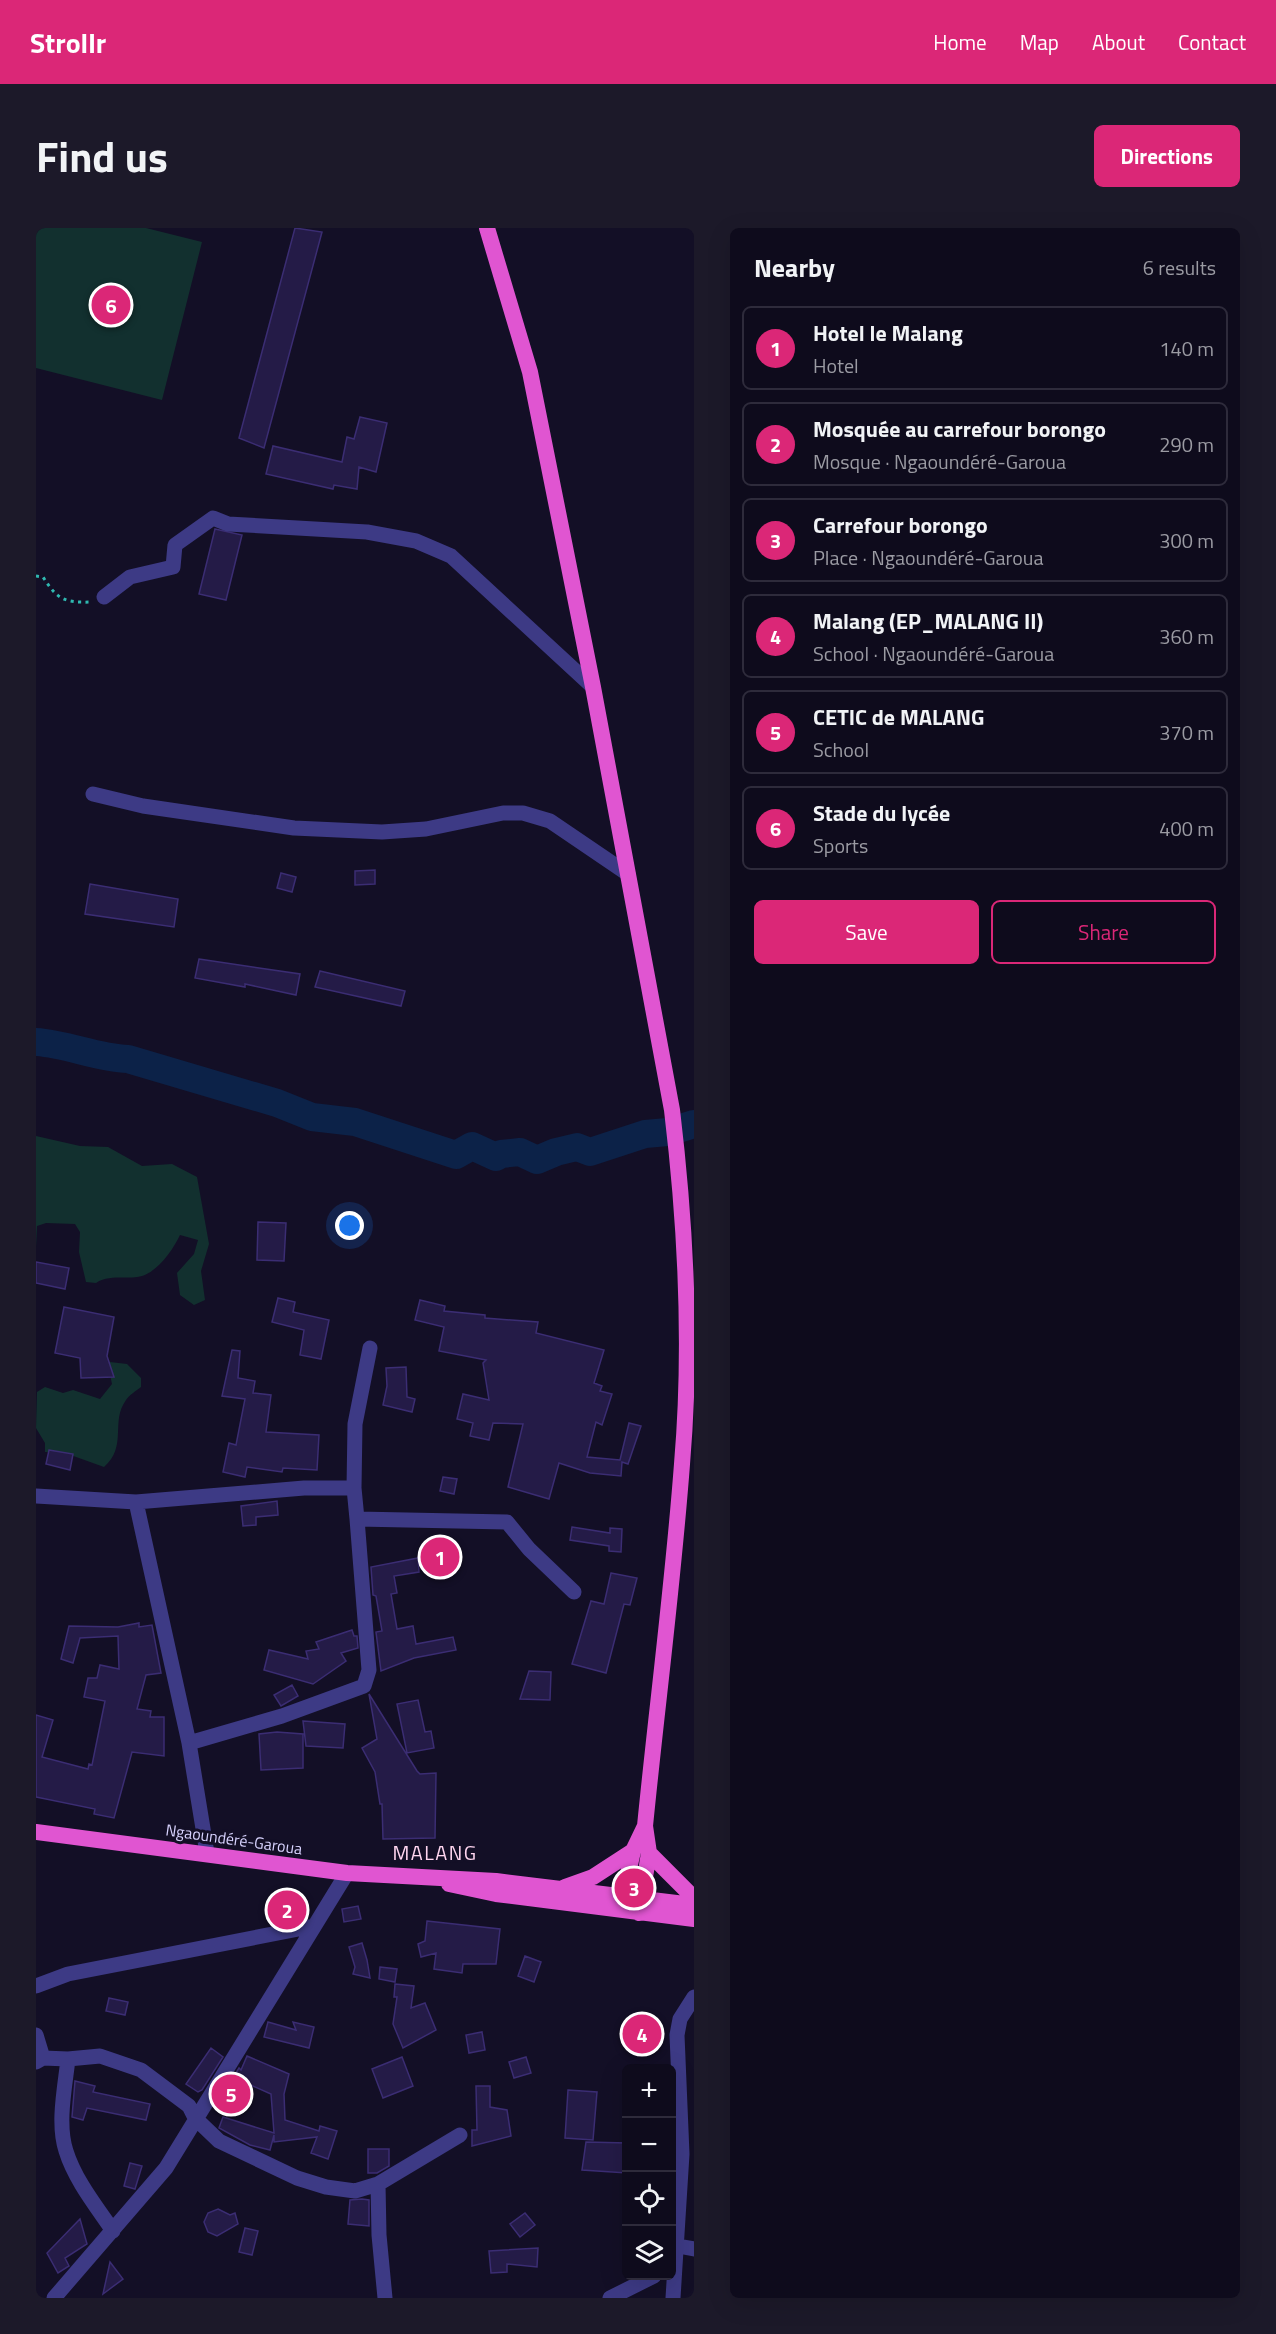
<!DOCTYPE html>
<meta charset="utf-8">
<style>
body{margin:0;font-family:"Titillium Web",sans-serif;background:#1c1929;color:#f1f3f6}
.controls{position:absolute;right:18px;bottom:18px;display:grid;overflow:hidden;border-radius:9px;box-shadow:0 6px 24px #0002}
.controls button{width:54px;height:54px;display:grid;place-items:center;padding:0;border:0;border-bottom:2px solid #2e2b3b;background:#0e0b1c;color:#f1f3f6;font:30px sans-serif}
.you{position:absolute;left:314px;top:998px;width:21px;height:21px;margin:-15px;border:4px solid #fff;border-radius:50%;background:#1a73e8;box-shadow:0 0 0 9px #1a73e833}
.badge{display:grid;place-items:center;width:39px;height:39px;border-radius:50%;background:#db2777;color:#fff;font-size:20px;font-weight:700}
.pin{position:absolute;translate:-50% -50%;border:3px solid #fff;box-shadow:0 2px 6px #0006}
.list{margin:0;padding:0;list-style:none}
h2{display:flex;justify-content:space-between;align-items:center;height:78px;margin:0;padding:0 24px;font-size:26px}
h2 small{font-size:20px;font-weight:400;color:#9b9ba3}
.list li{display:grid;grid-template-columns:39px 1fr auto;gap:18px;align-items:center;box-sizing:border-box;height:84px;margin:0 12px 12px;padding:0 12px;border:2px solid #2e2b3b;border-radius:9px}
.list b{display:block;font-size:22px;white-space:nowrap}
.list p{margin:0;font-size:20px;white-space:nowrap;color:#9b9ba3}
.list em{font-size:20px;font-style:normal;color:#9b9ba3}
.actions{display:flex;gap:12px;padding:18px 24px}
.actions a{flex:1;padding:14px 0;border:2px solid #db2777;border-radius:9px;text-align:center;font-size:21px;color:#db2777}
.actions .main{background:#db2777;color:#fff}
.icon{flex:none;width:33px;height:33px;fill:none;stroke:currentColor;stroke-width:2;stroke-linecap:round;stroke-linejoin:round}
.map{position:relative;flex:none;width:658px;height:2070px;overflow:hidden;border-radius:9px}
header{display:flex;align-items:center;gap:36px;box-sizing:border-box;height:84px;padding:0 30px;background:#db2777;color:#fff}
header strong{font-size:28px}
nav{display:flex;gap:33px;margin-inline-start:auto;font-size:21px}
.intro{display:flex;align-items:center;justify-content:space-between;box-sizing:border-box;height:144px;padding:0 36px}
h1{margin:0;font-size:42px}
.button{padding:15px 27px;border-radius:9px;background:#db2777;color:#fff;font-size:21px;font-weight:700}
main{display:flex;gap:36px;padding:0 36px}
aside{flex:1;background:#0e0b1c;border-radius:9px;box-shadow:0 6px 24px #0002}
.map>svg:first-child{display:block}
</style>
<header>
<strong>Strollr</strong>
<nav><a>Home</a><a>Map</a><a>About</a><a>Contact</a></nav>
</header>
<div class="intro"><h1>Find us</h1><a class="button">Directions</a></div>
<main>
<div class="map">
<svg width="658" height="2070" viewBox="0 0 658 2070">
<rect width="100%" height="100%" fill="#130f26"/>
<path fill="#12302f" d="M0,0H110L166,14L126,172L0,140Z
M0,908L44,918L72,919L106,938L136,936L161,949L173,1016L165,1043L169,1072L158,1077L144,1067L141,1045L158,1026L162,1012L144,1007C137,1022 122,1043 106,1048C90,1052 74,1046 60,1055L50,1054L43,1024L44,1004L39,996L10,995L1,998L0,1019Z
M74,1134L91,1136L105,1150V1159C100,1163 93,1167 90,1172C74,1194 92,1218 68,1239L29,1225L9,1224V1215L0,1200L1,1164L9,1159L27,1165L37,1162L64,1171L76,1156L72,1137Z"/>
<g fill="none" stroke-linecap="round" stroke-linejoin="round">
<path stroke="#0c2248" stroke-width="28" d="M0,814C31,816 61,830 92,831L241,875L276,889L319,894L420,927L436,918L460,929L465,926L484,924L501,932L520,924L541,919L554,924L609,906L632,904L658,896"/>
</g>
<path fill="#241b47" stroke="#3b2d73" stroke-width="1.5" d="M259,0L286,4L228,220L203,210Z
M324,189L351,195L340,244L323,239L321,261L298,257L297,261L230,246L237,218L306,234L311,209L318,211Z
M179,301L206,307L190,372L163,366Z
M339,642V656L319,657V643Z
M245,645L260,649L256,664L241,660Z
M54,656L142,671L138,699L49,686Z
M163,731L264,746L260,767L209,756V759L159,750Z
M284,743L369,763L365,778L279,759Z
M222,994L250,995L248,1033L221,1032Z
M0,1034L33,1040L29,1061L0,1055Z
M242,1070L259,1074L257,1084L293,1092L285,1131L264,1127L268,1102L236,1094Z
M384,1072L409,1078L408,1083L449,1087V1090L502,1094L500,1105L568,1122L558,1155L566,1158L564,1163L576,1166L566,1197L560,1194L551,1229L584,1232L593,1195L605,1198L592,1236L586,1234L585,1248L554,1245L523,1235L513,1271L472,1259L487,1196L457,1195L453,1212L434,1208L437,1195L421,1191L427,1166L453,1172L447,1135L450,1132L403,1123L408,1099L379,1092Z
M28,1079L78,1089L71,1128L78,1149L45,1150L44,1130L19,1125Z
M196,1122L204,1123L202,1150L219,1153L217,1165L235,1167L230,1204L283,1207L281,1242L247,1240L246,1244L211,1239L209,1249L187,1244L193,1215L200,1217L209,1171L186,1168Z
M370,1139L371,1169L379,1171L376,1184L347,1177L351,1158L350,1140Z
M13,1222L37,1226L34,1242L10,1236Z
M407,1249L421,1251L418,1266L404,1263Z
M241,1273L242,1287L220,1289V1297L207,1298L205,1278Z
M536,1299L574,1305V1300L586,1301L585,1324L573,1323V1318L534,1312Z
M390,1319H407V1333H390Z
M382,1330L383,1344L358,1348L361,1365L355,1366L361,1401L377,1398L380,1416L417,1409L420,1422L378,1430L345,1443L340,1404L346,1403L340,1368L337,1367L335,1339Z
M575,1345L601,1350L594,1377L588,1376L570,1445L536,1436L555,1373L568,1376Z
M103,1395V1399L116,1397L125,1445L110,1447L101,1481L115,1483L114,1489H128V1528L96,1524L78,1590L58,1586L59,1581L0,1569V1487L17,1492L6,1529L52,1541L53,1536L56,1537L69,1473L48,1469L52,1450H61L64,1437L83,1441L82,1408L44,1410L37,1435L25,1431L33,1398L82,1399Z
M316,1402L318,1408H321L322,1420L305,1425L310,1433L277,1456L228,1442L233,1422L272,1431L270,1423L283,1421L280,1414Z
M493,1443L515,1444L514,1472L484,1471Z
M256,1457L262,1468L245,1478L238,1467Z
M333,1466L381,1543L384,1546L400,1545L399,1610L347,1611L346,1576H344L339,1544L326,1520L341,1511Z
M382,1472L389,1504L395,1503L398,1520L371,1525L361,1476Z
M267,1493L309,1496L307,1520L270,1518Z
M241,1504L267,1506V1540L225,1542L223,1506Z
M265,1667L268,1683L250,1687L247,1671Z
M322,1678L325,1691L308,1694L306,1681Z
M391,1693L464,1701L460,1736H427L426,1745L398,1741L400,1725L385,1729L382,1716L389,1713Z
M326,1715L331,1732L334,1750L317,1746L319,1739L313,1719Z
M489,1728L505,1734L498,1754L482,1748Z
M344,1739L361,1741L359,1754L343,1751Z
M359,1756L378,1758L375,1780L389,1775L400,1802L367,1820L357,1796L361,1769H358Z
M73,1770L92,1774L89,1787L70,1783Z
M232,1794L260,1802L257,1794L278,1799L273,1820L228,1809Z
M446,1804L449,1822L433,1825L430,1807Z
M175,1820L187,1829L166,1862L162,1864L150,1856Z
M211,1828L253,1846L248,1866L249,1892L283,1903L284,1898L301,1903L292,1931L275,1925L281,1909L238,1914V1907L234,1922L214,1917L183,1900L187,1889L238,1905L235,1866L210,1855L195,1879L183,1872L203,1840L205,1842Z
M366,1829L377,1858L347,1870L336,1841Z
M490,1829L495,1845L478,1850L473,1834Z
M39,1853L59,1858L57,1864L114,1876L110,1892L51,1880L47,1892L36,1889Z
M440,1858H454V1879L471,1882L475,1908L436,1918V1902H441Z
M532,1862L561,1864L557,1912L529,1910Z
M550,1914L591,1915V1945L546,1942Z
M332,1921H353V1938L341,1945H332Z
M94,1935L106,1938L99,1961L88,1958Z
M326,1971L333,1972V1998L312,1996L314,1972Z
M182,1981L194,1987L199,1985L202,1996L181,2008L172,2004L168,1994L172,1985Z
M489,1985L499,1997L484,2009L474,1996Z
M44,1991L51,2016L29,2030L33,2038L22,2045L11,2025Z
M209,2000L222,2003L216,2027L203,2024Z
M502,2020L501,2039L471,2036V2044L455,2045L453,2023Z
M74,2034L87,2051L67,2066Z"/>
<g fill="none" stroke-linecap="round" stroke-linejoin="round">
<path stroke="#2fb8b0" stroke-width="3" stroke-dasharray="3 4.5" stroke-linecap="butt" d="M0,348L7,349C21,371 28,375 55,374"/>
<path stroke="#3d3a85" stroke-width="15" d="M68,369L94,349L137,339L139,317L177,290L192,296L331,304L380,313L415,328L557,459
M57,566L107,578L258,600L346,604L390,601L467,585H487L514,593L592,646
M318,1260L319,1196L334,1120
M0,1268L100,1274L268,1260H318L321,1291L471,1294L493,1321L538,1364
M100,1274L153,1515L171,1625
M153,1515L246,1488L328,1458L333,1442L321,1291
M0,1758L32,1746L278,1698
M0,1807L7,1830
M32,1831C29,1859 21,1896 30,1923C39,1952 60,1978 77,2003
M0,1834L7,1830L32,1831L64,1828L105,1842L153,1878L159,1890L183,1913L261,1950L290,1959L319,1963L342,1956L424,1907
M342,1956L343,2007L349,2070
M642,2018L658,2021
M18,2070L130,1940L311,1645
M574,2070L618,2048
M637,2070L646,1926L641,1807L644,1791L658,1769"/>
<path stroke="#e055d1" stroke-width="16" d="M451,0L494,144L557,459L636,882C650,999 656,1119 646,1236C637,1357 621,1477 609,1598L613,1625L603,1685
M0,1604L311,1645L460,1653L658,1677
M613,1625L658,1670
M413,1656L460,1666L658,1691
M529,1659L557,1649L597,1623
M585,1677L597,1623L609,1598"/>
</g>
<g text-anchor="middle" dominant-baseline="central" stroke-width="6" stroke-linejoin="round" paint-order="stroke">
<g font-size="16" fill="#d9d4ff" stroke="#130f26">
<text transform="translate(198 1611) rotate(8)">Ngaoundéré-Garoua</text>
</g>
<g font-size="20" letter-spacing="1.5" fill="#ffd6f0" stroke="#130f26">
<text x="399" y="1624">MALANG</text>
</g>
</g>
</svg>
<div class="controls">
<button>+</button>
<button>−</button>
<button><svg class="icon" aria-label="locate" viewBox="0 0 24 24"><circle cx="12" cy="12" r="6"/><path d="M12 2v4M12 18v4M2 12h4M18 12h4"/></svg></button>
<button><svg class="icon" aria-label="layers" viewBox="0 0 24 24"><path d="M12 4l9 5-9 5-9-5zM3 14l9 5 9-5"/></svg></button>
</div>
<div class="you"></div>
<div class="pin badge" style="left:404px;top:1329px">1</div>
<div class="pin badge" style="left:251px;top:1682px">2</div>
<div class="pin badge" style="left:598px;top:1660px">3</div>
<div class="pin badge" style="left:606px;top:1806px">4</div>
<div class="pin badge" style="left:195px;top:1866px">5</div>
<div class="pin badge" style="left:75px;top:77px">6</div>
</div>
<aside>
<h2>Nearby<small>6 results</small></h2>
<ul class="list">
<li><span class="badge">1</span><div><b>Hotel le Malang</b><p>Hotel</p></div><em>140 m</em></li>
<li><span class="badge">2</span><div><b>Mosquée au carrefour borongo</b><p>Mosque · Ngaoundéré-Garoua</p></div><em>290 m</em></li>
<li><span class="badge">3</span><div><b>Carrefour borongo</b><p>Place · Ngaoundéré-Garoua</p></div><em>300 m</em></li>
<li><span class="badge">4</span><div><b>Malang (EP_MALANG II)</b><p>School · Ngaoundéré-Garoua</p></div><em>360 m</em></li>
<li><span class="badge">5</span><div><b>CETIC de MALANG</b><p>School</p></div><em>370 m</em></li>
<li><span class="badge">6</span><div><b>Stade du lycée</b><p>Sports</p></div><em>400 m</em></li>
</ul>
<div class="actions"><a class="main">Save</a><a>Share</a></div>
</aside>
</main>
